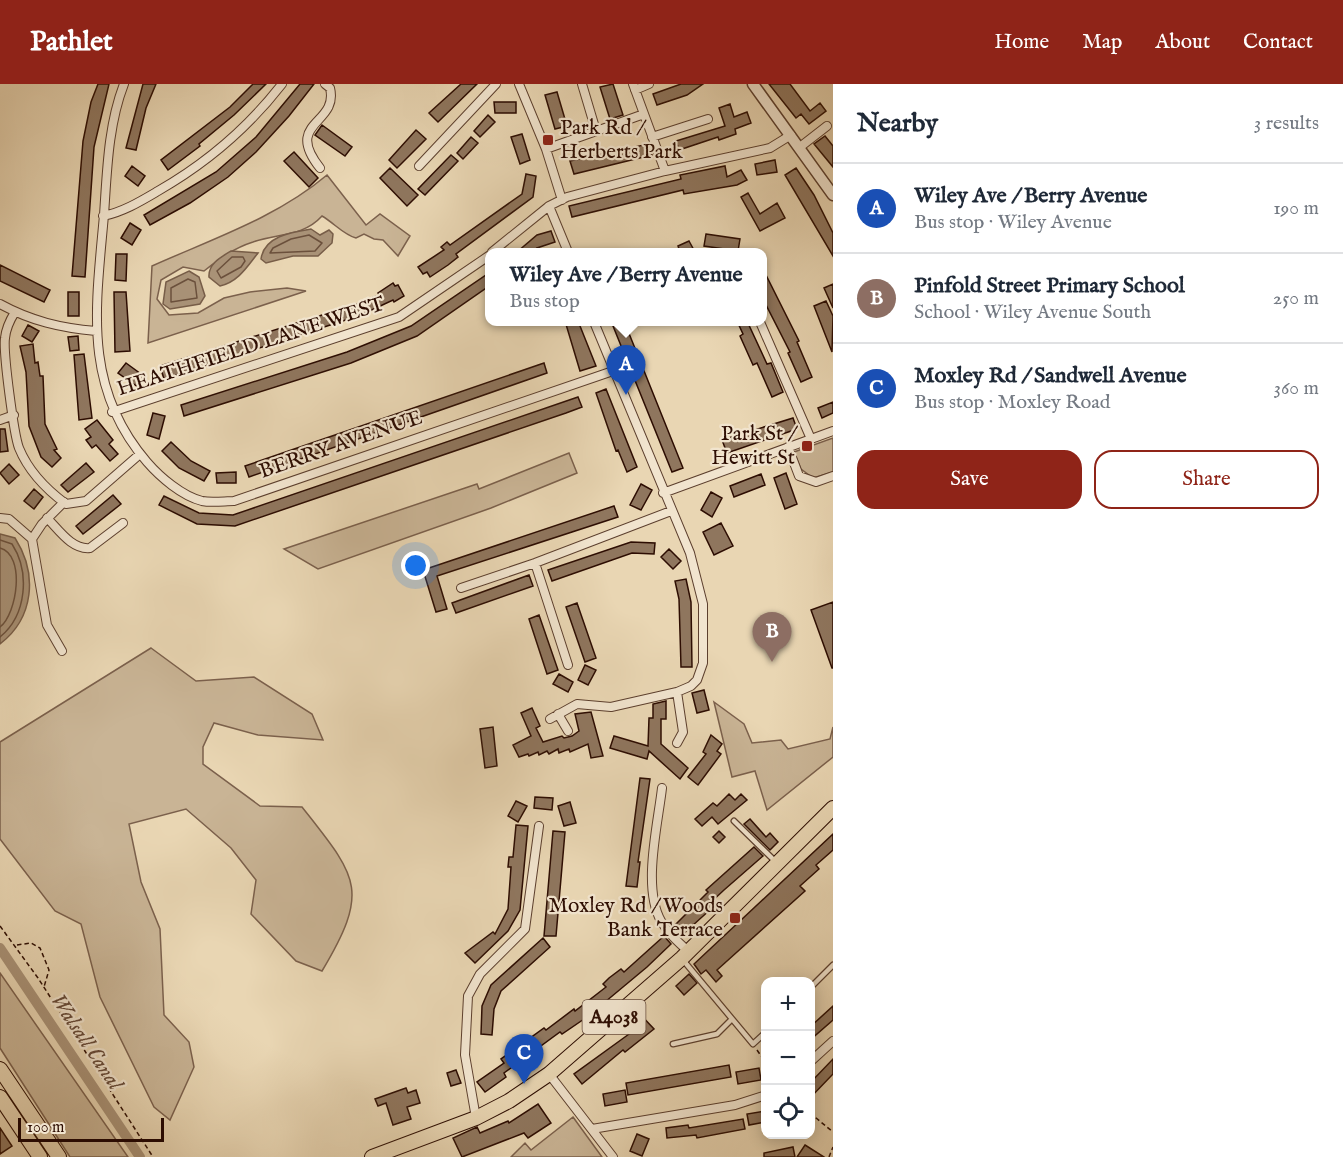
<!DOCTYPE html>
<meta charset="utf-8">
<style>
body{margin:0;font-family:"IM FELL English",serif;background:#f6f6f7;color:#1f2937}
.controls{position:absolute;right:18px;bottom:18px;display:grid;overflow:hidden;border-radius:12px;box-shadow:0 3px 15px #0003}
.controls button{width:54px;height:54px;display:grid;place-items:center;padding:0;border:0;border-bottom:2px solid #e0e1e3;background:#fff;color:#1f2937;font:30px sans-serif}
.scale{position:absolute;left:18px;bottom:15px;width:146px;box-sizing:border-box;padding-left:6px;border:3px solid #2d0d02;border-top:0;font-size:16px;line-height:21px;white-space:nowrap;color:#2d0d02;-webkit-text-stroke:4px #f1e4ce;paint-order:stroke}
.you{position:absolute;left:416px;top:482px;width:21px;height:21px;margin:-15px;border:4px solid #fff;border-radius:50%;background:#1a73e8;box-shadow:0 0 0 9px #1a73e833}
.badge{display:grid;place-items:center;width:39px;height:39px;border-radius:50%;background:#8f2418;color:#fff;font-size:20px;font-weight:700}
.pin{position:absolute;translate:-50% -50px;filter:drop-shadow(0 2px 3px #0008)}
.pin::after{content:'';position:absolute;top:32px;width:21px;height:18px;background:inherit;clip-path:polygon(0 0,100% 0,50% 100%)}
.popup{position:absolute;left:485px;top:164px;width:282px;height:78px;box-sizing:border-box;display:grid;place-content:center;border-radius:12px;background:#fff;filter:drop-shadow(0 2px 4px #0005);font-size:20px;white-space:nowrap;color:#747a83}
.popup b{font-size:22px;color:#1f2937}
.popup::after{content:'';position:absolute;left:50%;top:100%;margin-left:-12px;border:12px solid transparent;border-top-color:#fff}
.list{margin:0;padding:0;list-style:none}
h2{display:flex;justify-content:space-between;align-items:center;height:78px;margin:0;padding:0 24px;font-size:26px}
h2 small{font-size:20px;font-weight:400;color:#747a83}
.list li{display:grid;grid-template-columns:39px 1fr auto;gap:18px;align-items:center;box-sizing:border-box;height:90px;padding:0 24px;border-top:2px solid #e0e1e3}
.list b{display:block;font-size:22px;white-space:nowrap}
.list p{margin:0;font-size:20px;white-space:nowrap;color:#747a83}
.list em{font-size:20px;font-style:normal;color:#747a83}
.actions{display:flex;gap:12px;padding:18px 24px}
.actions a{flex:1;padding:14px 0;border:2px solid #8f2418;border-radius:18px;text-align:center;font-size:21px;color:#8f2418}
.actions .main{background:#8f2418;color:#fff}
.icon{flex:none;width:33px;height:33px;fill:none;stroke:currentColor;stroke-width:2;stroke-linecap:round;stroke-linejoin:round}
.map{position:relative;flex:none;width:833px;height:1073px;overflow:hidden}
header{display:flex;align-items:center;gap:36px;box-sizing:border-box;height:84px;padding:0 30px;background:#8f2418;color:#fff}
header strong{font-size:28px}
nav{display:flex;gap:33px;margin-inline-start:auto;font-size:21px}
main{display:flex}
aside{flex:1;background:#fff}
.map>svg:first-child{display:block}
</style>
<header>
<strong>Pathlet</strong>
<nav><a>Home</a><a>Map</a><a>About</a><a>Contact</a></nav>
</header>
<main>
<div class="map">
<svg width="833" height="1073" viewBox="0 0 833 1073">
<rect width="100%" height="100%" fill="#e9d6b3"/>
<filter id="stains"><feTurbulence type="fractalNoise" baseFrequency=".00333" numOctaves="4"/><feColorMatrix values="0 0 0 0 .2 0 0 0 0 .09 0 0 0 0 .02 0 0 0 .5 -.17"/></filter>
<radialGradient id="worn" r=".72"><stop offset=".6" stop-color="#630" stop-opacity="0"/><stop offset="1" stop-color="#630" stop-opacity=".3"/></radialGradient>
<path fill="#c9b495" stroke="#7b604c" stroke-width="1.5" d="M327,91L366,141L380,130L410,152L398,172L383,156L374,155L364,150L356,154C344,151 334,139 322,132C303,153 278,149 253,158C234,164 219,175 204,187L183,183L161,196L157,215L169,231L198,229L224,214L250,208L287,204L306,207L148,259L152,182C212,155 276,134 327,91Z
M833,354V388L813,394L801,385L794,368Z
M569,369L577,389L491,424L318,485L284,465L477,400L479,405Z
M151,564L196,597L254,593L312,630L323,656L258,651L214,639L203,663V680L260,722L302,723C357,793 371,805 322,887L296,877L251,830L256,796L231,764L186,725L129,740L141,798L160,845L164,931L189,958L194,983L170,1036L154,1023L100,913L81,840L55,827L0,755V658Z
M714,618L744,640L752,659L781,656L788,665L830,655L833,643V673L767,726L755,687L732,693Z
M0,889L128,1073H70L0,964Z
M573,1033L602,1073H511L525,1059L531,1066Z"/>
<path fill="#a99277" stroke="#775d48" stroke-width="1.5" d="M311,145L320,151L329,146L333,150L332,159L318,172H293L266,179L261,175C264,152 292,148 311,145Z
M231,167L258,169C247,183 238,198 220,202L209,193C208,180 221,173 231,167Z
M189,187L199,193L205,212L200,220L170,225L163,220L166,198Z
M0,450L15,454C38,490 34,534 0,560Z"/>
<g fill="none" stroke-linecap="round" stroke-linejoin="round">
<path stroke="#6b503c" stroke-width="1.5" d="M309,151L322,159L315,167L270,169L273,164L291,155Z
M232,173H243L245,177L241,183L221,194L217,187Z
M188,195L195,198L197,214L171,218V204Z
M0,456L12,460C30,488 27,531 0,553
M0,464C26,471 17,530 0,543"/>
<path stroke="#a99277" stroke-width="10" d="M0,864L140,1073"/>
</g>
<path fill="#8f765e" stroke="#2d0d02" stroke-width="1.5" d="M98,0H109L94,63L85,193L72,192L83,57L91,18Z
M143,0H156L146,24L136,66L126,64Z
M253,0H266L234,31L199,60L200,62L168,86L161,76L230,23Z
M300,0H314L289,32L256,68L228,93L190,119L150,141L144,131L216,88L256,53Z
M461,0H477L438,38L429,29Z
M613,0L623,31L610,35L600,3Z
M681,0H703L687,11L657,21L653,10Z
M769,0H790L810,27L820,19L826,27L809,40L801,30L796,34Z
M557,8L567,42L555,45L545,11Z
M494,18H516V29H495Z
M730,20L734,33L747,28L751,39L735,45L736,50L719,56L718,53L679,66L676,57L725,42L719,24Z
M488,31L495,38L480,53L474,47Z
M322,41L352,63L345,72L315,51Z
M416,46L426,55L397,84L389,76Z
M522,50L530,76L520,80L511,53Z
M825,52L833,62V83L814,60Z
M471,53L478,59L463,75L457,69Z
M648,60L652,71L574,90L570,77Z
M294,68L318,94L309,103L284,77Z
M451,71L458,77L425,111L418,105Z
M775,76L777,88L757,91L755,80Z
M132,82L145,92L138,102L125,92Z
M725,82L727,93L741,86L747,96L737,101L684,110L683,106L572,133L569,122L681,95L680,91Z
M390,84L418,111L407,122L380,94Z
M796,84L814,111L833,149V172L785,91Z
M526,90L536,92L533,113L456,170L458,173L448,181L430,193L427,188L423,190L418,183L444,166L441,163L447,158L450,161L522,110Z
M748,109L760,130L777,119L785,134L760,147L741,113Z
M130,139L141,146L132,161L121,154Z
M551,147L555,158L537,164L540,168H517L537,151Z
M706,150L740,155L738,167L704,162Z
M689,157L695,168H680L678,162Z
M116,170H127L126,197L115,196Z
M0,181L50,206L44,218L0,197Z
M762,183L799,257L797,258L812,293L801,298L788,269L790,268L762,213Z
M489,189V202L417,252L351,279L184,332L181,321L347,268L411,242Z
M393,199L395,202L398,201L404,212L394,218L393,216L361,231L164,295L160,282L357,220L379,211L378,209Z
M833,200V224L824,204Z
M68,208H79V232H68Z
M114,208H126L130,267L115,268Z
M826,217L833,232L832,268L814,222Z
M565,237H578L596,282L580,287Z
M611,237H624L683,384L672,388Z
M737,237H747L767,280L771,279L783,308L772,313L757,279L753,281L740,252L743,250Z
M28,241L39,247L32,258L22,252Z
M78,252L79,266L70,267L68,253Z
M33,260L35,279L38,278L40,292H43L45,340L57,365L54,366L61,374L52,383L41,373L29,342L26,288L20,262Z
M84,270L92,334L79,336L74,271Z
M126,279L145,293L138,303L118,289Z
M544,279L547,289L249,393L245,382Z
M606,305L637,383L627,388L618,366L616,367L596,309Z
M578,313L582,323L566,329L235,442L197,440L159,421L164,412L199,429L233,431Z
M833,318V329L822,334L818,324Z
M153,329L165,332L159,355L147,351Z
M793,334L797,345L727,369L722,356Z
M97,336L113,356L109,360L118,370L110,377L96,361L92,364L86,356L91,353L85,345Z
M0,345H5L8,367L0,368Z
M171,358L191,377L210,387L204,397L179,384L162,367Z
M86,379L94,388L68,408L61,401Z
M9,380L19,391L9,400L0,389Z
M236,388V399H217L216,389Z
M786,389L797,420L785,425L774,394Z
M761,390L765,401L734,413L730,402Z
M641,400L652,406L641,426L630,421Z
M34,405L43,413L34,425L24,417Z
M711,408L722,414L712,433L701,426Z
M113,411L121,420L83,450L76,442Z
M614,422L618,433L437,492L447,525L436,528L423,486Z
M721,439L733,462L714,471L703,448Z
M631,458L655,459L654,470L632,469L552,497L548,486Z
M669,465L681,477L673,485L661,473Z
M529,491L533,502L456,529L452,519Z
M686,495L691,518L692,583H681L679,515L675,497Z
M833,518V584H832L811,526Z
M577,519L596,574L585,578L566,523Z
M539,531L558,586L547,590L529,535Z
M585,581L596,586L588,601L578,596Z
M559,590L573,598L568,608L553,600Z
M704,606L709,626L697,629L692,609Z
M666,617V635H661V660L688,684L680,695L649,667L647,675L610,664L614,652L648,662L649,634H653V620Z
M532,624L540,642L536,644L543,658L562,652L564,654L572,652L579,647L575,630L591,628L603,672L591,674L588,660L570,668L569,665L559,669L558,665L549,670L547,667L539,671L538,668L529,672L528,670L519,673L513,661L531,652L521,629Z
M493,643L497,682L485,684L480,645Z
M711,651L722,660L717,667L721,670L698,701L688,693L706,670L703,668Z
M640,694L650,695L638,778H640L637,803L626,802Z
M729,710L735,716L741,710L747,716L718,740L712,733L702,742L695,735L713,719L717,722Z
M535,713L553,714L552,726L534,724Z
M516,717L527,722L518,738L508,732Z
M570,718L576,739L564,742L558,722Z
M750,735L766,753L770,749L778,758L770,766L744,740Z
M516,741L528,742L520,826L508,847L475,879L465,869L493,848L495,850L508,825L511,783H508L509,773H513Z
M553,747L565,748L556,852H544Z
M719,747L725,753L719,759L713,753Z
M833,750V766L816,781L819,785L800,802L805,807L717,886L722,892L716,898L706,886L701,890L694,880Z
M754,763L763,772L724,806L709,820L712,824L681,852L673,843L708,808L706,806Z
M664,852L671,860L647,883L587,933L562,950L560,948L504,989L506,993L485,1008L477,998L504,979L501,975L544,944L546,946L574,925L575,927L606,903L603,900L609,894L621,885L624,888Z
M543,854L550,863L501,907L494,925L492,951L481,950L482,922L491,901Z
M689,890L697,899L684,911L676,902Z
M833,922V936L810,956V943Z
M638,928L654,945L625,968L623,966L582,1000L574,990L636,945L629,937Z
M833,975V990L810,1014V999Z
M729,981L731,993L628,1011L626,999Z
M759,984L761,996L738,1000L736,988Z
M456,986L461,999L451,1002L447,989Z
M406,1004L408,1009L416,1006L420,1019L407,1023L411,1035L393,1041L386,1019L378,1022L375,1015Z
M625,1006L627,1018L605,1022L603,1010Z
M538,1020L551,1039L528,1054L524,1049L462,1073L453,1054L477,1043L480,1049L508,1037L509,1039Z
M765,1027V1038L749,1041L747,1030Z
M743,1035L745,1045L697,1054L696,1051L667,1054L666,1044L688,1041L689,1044Z
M0,1044L12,1062L0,1070Z
M637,1050L649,1055L642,1072L630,1067Z
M805,1061L824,1073H797Z
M793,1063L795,1073H764V1069Z"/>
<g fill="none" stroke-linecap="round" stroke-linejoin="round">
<defs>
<path id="service" d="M734,737L776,778
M683,876L753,960L766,948
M810,904L833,881
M673,960L717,950L732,935"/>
<path id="minor" d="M124,0C108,41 107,88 104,131C96,222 82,303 147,378C160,393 182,412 202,417C212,419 225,417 234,417L613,287
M519,0L546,65L562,116
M582,0L596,47
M633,0L665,87
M635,6L649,0
M652,53L708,35
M800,63L827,42
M546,65L644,30
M419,82L496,0
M320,84C283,37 339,41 330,4L325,0
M549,122L568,168
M103,132C123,128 141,117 158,107C207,79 247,45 282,0
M492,168L549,122L567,113L665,87L770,64L791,51
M0,220C31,237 61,244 96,247
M15,228C10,236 6,244 5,254C3,269 14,351 19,364C28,386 47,406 66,420L86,417L140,370
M760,238L811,355
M112,328L399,233L490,171
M0,336L14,331
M788,363L799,392L816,398L833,392
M663,409L833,347
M0,434L9,435L32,455
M47,434C59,446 72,466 90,464L123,439
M535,479L568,581
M461,504L535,479L671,427
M62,567L47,541L32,455L42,440L64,418
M677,608L683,648L677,659
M558,630L568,647
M550,635L577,620L611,623L677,608L691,602L697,596L703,579V520L690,469L594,238
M662,704C658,740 642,804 661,837C668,849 678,858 689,868
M810,978L833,957
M549,990L613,1073
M476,1034L465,971L468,912L480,890L525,845L539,742
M592,1045L735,1021L766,1011"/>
<path id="tertiary" d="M753,0L833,111"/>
<path id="primary" d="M372,1073L476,1034L509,1017L549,990L682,874L833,724"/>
<path id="trunk" d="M0,985L59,1073
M0,1013L40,1073"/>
</defs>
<use href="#service" stroke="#5c3f2e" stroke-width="7"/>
<use href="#minor" stroke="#5c3f2e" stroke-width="10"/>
<use href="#tertiary" stroke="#5c3f2e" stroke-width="13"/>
<use href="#primary" stroke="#2d0d02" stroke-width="16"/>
<use href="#trunk" stroke="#2d0d02" stroke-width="16"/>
<path stroke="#2d0d02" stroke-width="1.5" stroke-dasharray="4.5 3" stroke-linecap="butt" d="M0,842L38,894L153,1073
M17,861L31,859L40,864L49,886L44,903
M757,966L766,979
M810,1029L833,1048
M829,1073L833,1063"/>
<use href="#service" stroke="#f1e4ce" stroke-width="4.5"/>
<use href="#minor" stroke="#f1e4ce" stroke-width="8"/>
<use href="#tertiary" stroke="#f1e4ce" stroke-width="10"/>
<use href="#primary" stroke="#e9d6b3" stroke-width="14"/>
<use href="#trunk" stroke="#e9d6b3" stroke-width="14"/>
</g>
<g fill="#8f2418" stroke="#f1e4ce" stroke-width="2">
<rect x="542" y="50" width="12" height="12" rx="3"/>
<rect x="801" y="356" width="12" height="12" rx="3"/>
<rect x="729" y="828" width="12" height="12" rx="3"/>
</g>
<g text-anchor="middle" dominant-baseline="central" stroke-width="4.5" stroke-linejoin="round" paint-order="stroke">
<rect fill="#f1e4ce" stroke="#684e3f" stroke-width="1.5" x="582.5" y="916" width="63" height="34" rx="4.5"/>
<g font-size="20" font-weight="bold" fill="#2d0d02">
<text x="614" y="933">A4038</text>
</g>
<g font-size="21" fill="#2d0d02" stroke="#f1e4ce" text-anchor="end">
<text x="560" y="44" text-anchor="start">Park Rd /<tspan x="560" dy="24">Herberts Park</tspan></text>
<text x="795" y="350">Park St /<tspan x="795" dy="24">Hewitt St</tspan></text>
<text x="723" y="822">Moxley Rd / Woods<tspan x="723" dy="24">Bank Terrace</tspan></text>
</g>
<g font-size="21" fill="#2d0d02" stroke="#f1e4ce">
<text transform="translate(251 263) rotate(-18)">HEATHFIELD LANE WEST</text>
<text transform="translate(341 361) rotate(-19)">BERRY AVENUE</text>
</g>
<g font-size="22" font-style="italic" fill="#654937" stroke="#f1e4ce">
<text transform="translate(86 958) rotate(56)">Walsall Canal</text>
</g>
</g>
<rect width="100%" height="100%" filter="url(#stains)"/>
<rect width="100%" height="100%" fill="url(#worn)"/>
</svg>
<div class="controls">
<button>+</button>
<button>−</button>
<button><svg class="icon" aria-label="locate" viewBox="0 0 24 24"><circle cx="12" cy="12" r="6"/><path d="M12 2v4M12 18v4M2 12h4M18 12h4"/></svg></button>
</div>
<div class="scale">100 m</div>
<div class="you"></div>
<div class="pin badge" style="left:626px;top:311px;background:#1a4fb4">A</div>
<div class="popup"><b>Wiley Ave / Berry Avenue</b>Bus stop</div>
<div class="pin badge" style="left:772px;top:578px;background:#8d6e63">B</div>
<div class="pin badge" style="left:524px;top:1000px;background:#1a4fb4">C</div>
</div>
<aside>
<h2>Nearby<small>3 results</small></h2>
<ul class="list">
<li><span class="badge" style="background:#1a4fb4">A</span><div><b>Wiley Ave / Berry Avenue</b><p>Bus stop · Wiley Avenue</p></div><em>190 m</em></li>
<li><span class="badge" style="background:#8d6e63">B</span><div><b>Pinfold Street Primary School</b><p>School · Wiley Avenue South</p></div><em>250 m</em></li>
<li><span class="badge" style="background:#1a4fb4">C</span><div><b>Moxley Rd / Sandwell Avenue</b><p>Bus stop · Moxley Road</p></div><em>360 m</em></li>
</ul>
<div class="actions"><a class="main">Save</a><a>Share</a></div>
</aside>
</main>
